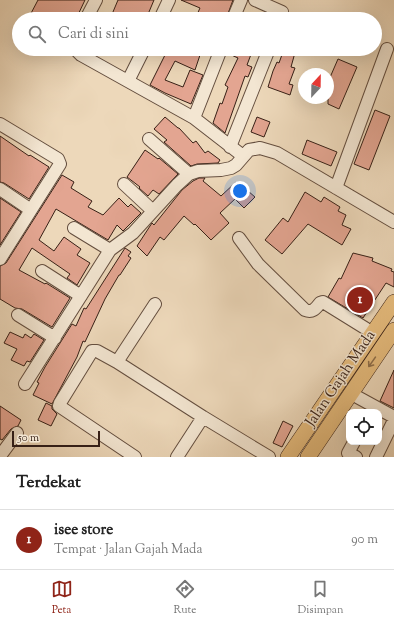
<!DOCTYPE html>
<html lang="id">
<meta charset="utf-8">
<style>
body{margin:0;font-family:"Sorts Mill Goudy",serif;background:#f6f6f6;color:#222}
.controls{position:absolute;right:12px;bottom:12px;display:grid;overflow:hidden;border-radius:8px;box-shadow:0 4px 16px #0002}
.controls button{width:36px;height:36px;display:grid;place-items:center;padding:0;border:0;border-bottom:1px solid #e0e0e0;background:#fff;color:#222;font:20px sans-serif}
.compass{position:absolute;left:298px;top:68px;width:36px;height:36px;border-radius:50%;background:#fff;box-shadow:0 4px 16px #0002;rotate:22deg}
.scale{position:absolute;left:12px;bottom:10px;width:88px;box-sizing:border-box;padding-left:4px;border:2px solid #372016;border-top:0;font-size:11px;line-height:14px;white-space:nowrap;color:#372016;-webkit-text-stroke:3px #f3e6d2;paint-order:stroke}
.you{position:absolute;left:240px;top:191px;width:14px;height:14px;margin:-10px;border:3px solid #fff;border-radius:50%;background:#1a73e8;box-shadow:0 0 0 6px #1a73e833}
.badge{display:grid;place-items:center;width:26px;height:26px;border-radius:50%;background:#8f2418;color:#fff;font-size:13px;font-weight:700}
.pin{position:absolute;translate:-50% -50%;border:2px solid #fff;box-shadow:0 1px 4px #0006}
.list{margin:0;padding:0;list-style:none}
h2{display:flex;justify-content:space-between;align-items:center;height:52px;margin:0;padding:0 16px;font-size:17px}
h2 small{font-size:13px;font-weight:400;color:#767676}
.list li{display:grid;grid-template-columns:26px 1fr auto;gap:12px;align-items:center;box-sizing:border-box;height:60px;padding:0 16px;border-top:1px solid #e0e0e0}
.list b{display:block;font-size:15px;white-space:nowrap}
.list p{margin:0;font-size:13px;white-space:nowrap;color:#767676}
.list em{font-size:13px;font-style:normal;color:#767676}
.icon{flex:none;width:22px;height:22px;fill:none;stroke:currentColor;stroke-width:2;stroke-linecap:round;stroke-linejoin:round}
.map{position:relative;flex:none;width:394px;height:457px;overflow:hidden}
.search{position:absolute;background:#fff;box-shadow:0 4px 16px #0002;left:12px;right:12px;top:12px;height:44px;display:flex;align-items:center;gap:10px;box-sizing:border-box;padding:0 14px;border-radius:22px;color:#767676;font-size:15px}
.sheet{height:112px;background:#fff}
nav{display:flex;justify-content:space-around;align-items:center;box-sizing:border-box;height:56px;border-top:1px solid #e0e0e0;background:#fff;font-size:11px;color:#767676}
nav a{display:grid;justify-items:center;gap:2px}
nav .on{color:#8f2418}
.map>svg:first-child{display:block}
</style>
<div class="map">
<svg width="394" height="457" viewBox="0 0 394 457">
<rect width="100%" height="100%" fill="#edd8ba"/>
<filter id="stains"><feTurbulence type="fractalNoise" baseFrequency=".005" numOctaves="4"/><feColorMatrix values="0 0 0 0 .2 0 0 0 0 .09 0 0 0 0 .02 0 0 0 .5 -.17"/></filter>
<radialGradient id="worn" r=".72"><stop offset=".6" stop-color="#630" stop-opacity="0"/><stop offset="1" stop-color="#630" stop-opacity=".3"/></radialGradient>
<path fill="#e3a591" stroke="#372016" d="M38,0H85L76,19H28Z
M118,0H154L146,19H110Z
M181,0H233L226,19H195L200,8Z
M168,49H202L195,70L175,61L165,80L183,87L190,70L203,75L191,104L165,93L150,85Z
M228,49H253L247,65L252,67L248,77L245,76L225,133L213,123L220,103L222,104L228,87L225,85L238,58L227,53Z
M284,49H296L291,67L295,68L289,84L293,85L290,95L268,87L273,71L277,62L279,63Z
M338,59L357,67L339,109L328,104V82Z
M375,110L390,116L369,170L354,164Z
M165,117L178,128H179L193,143L196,141L205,153L208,151L220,160L218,163L197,164L191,166L164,142L167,140L154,129Z
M257,117L270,122L264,137L251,132Z
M0,136L29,156L30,155L49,167L29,199L4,183L0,182Z
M307,140L337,152L331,166L302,154Z
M145,150L158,159L159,158L178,174L159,194L153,190L148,196L139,188L140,187L127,177Z
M62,175L74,182L71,188L92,201L88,207L103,215L119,198L128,207L131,204L141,213L123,231L117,225L108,240L56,209L39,240L54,251L64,237L81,249L77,255L90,263L77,285L67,278L70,274L32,248L19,270L45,284L46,283L70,298L52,327L22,309L15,308L0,299V266L6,263Z
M199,178H205L203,181L221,196L236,182L246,193L248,191L255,197L244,208L235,199L220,213L229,223L211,240L195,224L194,225L184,216L164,240L160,237L147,256L137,246L152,223L154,225L182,190L193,181Z
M305,192L321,202L324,197L340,207L338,211L346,215L342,225L351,229L342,245L308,224L282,254L265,240L283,218L288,222Z
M0,198L21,212L0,245Z
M125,248L131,252L128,256L131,258L120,275H119L105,299L85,342L83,341L77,357L52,404L33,395L39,383L37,382L45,367L72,324L76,326L84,308L86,309Z
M353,253L373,258L372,261L392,269L391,271L394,272V287L386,283L363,318L328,297L339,278L341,279Z
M10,332L23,338L25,334L31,338L34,334L44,340L30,362L27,361L24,366L11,360L17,349L4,343Z
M394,370V408L380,401Z
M46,403L52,406V409L57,414L51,426L38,420Z
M0,406L21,420L18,426L11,429L2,440L0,439Z
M283,421L293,426L282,447L273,443Z"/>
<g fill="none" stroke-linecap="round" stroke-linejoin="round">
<defs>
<path id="minor" d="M255,0L282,12L280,19
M86,19L96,0
M160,19L169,0
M233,19L241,0
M75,49L81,55L194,118L243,156
M128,81L144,49
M194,118L221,49
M0,124L58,159L60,164L0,259
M149,139L189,174
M230,147L269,49
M124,184L153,211
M336,188L387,49
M0,189L31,210
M74,228L110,250
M239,238L258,264L305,310C313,313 316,308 320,303L323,302L373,333
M42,271L81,296
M155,304L117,362L203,417L269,457
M18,315L55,338
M117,362L97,351H92L60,403L59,406L135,457
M25,384L110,250L133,233L177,185L189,174L198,171L221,170L231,168L236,165L249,150L260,148L277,153L394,222
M350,393L394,417
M354,442L348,453L356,457
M0,456L17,433
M177,457L203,417
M376,457L394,420"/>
<path id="major" d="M288,457L394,302
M308,457L394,330"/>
</defs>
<use href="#minor" stroke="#644e3f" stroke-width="14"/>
<use href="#major" stroke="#372016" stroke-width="16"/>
<use href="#minor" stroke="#f3e6d2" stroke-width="12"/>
<use href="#major" stroke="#e6bc7d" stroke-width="15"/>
</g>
<defs><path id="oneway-shaft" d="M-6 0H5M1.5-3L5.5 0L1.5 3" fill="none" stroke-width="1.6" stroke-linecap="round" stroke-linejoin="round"/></defs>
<use stroke="#8e6e4a" href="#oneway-shaft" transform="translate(372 362) rotate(125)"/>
<g text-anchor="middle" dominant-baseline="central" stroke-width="3" stroke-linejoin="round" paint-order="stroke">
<g font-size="15" fill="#372016" stroke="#f3e6d2">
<text transform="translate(341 379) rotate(-56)">Jalan Gajah Mada</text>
</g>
</g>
<rect width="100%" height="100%" filter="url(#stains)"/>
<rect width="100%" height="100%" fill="url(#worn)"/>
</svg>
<div class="controls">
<button><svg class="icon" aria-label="locate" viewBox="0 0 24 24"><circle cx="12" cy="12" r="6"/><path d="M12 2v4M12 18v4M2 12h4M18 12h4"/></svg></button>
</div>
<svg class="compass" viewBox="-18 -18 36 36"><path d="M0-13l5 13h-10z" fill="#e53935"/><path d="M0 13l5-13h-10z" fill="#767676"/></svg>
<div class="scale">50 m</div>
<div class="you"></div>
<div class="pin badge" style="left:360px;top:300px">1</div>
<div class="search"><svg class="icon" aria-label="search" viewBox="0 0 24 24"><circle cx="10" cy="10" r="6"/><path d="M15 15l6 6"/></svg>Cari di sini</div>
</div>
<section class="sheet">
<h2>Terdekat<small></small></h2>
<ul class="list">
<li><span class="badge">1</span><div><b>isee store</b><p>Tempat · Jalan Gajah Mada</p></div><em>90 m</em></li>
</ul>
</section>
<nav>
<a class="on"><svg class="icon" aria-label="map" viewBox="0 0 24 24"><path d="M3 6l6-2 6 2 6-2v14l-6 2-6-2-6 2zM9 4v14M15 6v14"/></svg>Peta</a>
<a><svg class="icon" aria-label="directions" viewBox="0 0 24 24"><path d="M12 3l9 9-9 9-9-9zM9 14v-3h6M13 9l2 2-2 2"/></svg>Rute</a>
<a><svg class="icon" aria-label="saved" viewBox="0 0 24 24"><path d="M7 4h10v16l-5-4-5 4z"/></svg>Disimpan</a>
</nav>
